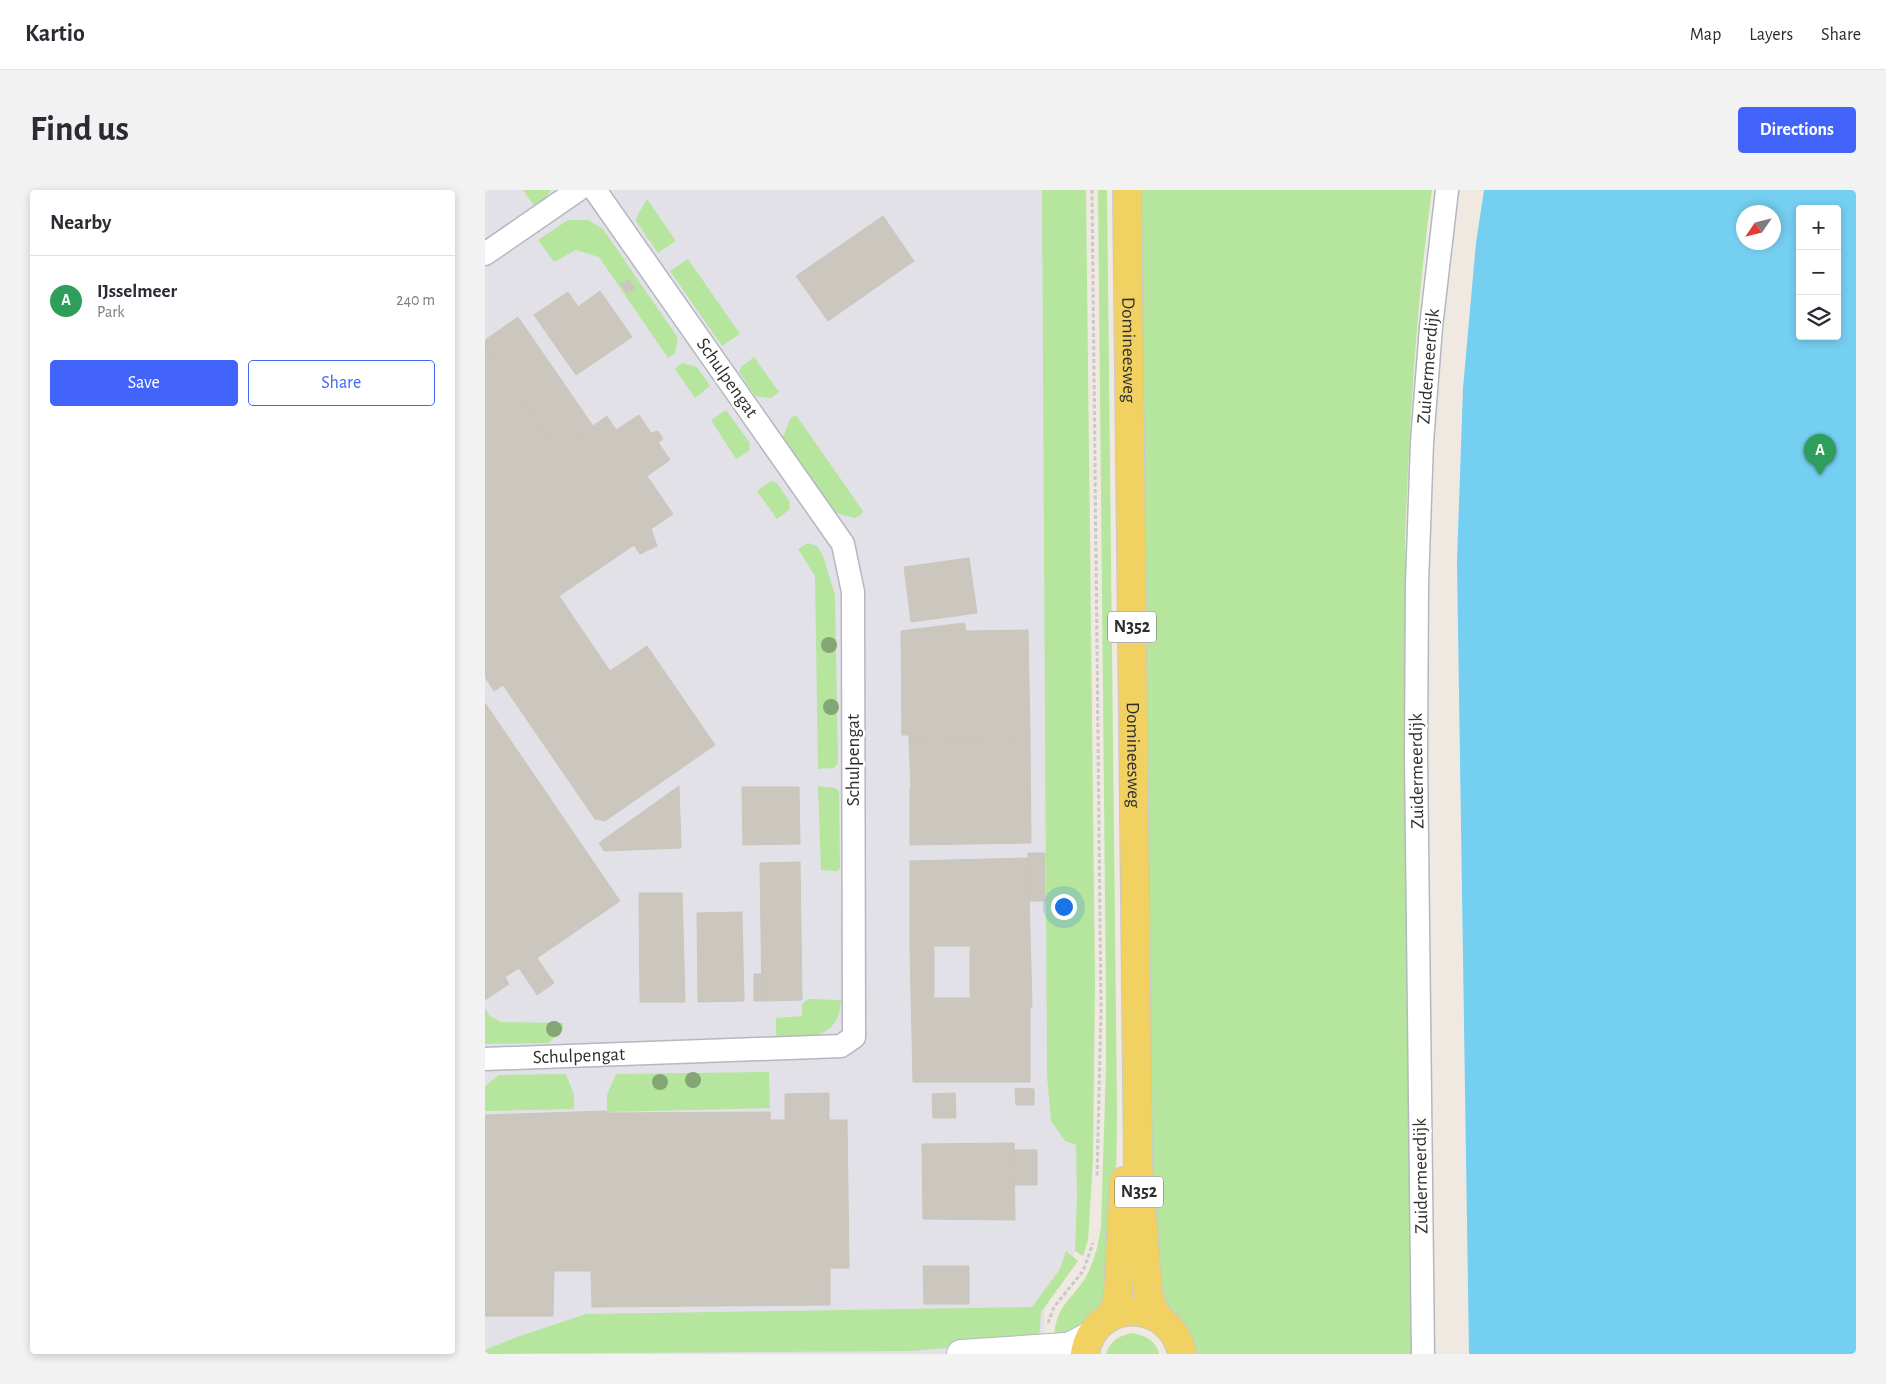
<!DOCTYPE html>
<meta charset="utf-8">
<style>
body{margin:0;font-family:"Alegreya Sans",sans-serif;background:#f2f2f3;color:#2b2b33}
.controls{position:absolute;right:15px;top:15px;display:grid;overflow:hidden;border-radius:5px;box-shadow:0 2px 8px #0003}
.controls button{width:45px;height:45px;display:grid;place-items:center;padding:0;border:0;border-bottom:1px solid #e1e1e2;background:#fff;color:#2b2b33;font:25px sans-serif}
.compass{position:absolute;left:1251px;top:15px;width:45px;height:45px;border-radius:50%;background:#fff;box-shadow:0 2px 8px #0003;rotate:235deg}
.you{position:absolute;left:578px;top:716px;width:18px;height:18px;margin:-12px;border:4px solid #fff;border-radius:50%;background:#1a73e8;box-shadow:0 0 0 8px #1a73e833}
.badge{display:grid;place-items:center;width:32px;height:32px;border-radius:50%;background:#4264fb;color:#fff;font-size:16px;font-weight:700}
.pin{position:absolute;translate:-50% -41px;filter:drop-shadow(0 1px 2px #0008)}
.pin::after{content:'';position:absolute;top:26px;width:18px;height:15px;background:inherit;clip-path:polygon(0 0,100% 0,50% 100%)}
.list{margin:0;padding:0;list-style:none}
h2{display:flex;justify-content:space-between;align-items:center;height:65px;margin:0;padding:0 20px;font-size:21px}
h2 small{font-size:16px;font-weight:400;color:#7c7c81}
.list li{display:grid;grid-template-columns:32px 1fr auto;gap:15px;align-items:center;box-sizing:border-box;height:90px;padding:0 20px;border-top:1px solid #e1e1e2}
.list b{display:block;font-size:19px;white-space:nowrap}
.list p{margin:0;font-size:16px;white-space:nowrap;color:#7c7c81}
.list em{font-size:16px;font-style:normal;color:#7c7c81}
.actions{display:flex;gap:10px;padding:15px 20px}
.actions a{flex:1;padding:11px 0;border:1px solid #4264fb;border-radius:5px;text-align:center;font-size:18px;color:#4264fb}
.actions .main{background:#4264fb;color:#fff}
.icon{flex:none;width:28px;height:28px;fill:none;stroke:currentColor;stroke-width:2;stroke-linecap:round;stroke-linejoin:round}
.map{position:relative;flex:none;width:1371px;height:1164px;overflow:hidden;border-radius:5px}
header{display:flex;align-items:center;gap:30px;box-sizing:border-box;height:70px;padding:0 25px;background:#fff;border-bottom:1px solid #e1e1e2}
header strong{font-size:24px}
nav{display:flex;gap:28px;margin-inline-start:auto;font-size:18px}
.intro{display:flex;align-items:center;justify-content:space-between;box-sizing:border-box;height:120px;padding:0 30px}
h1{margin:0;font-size:35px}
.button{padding:12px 22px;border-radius:5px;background:#4264fb;color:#fff;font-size:18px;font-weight:700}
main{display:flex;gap:30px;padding:0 30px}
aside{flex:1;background:#fff;border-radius:5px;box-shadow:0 2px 8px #0003}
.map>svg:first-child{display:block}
</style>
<header>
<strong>Kartio</strong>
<nav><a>Map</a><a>Layers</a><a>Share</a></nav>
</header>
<div class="intro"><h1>Find us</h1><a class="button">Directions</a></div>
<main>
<aside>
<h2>Nearby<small></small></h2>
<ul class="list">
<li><span class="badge" style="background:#2e9e5b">A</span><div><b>IJsselmeer</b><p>Park</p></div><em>240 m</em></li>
</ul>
<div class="actions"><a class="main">Save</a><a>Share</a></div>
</aside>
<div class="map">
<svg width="1371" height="1164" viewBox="0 0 1371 1164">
<rect width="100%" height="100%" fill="#efe9e1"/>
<path fill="#e3e1e8" d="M0,0H590L595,1053L559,1120L560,1164H0Z"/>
<path fill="#b6e59e" d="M38,0H66L59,10L50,17Z
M557,0H601L610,791L608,970L603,1050L598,1066L590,1061L592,1005L591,955L580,951L566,931L562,886Z
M613,0H622L632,921L631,1000L625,1098L616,1118L597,1136L569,1148C571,1117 583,1113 599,1090C609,1074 613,1056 616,1037L621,875V809Z
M647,0H947C931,115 925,232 920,348L928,1164H705L669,1095Z
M162,9L191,51L173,63L151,31L152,26Z
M83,30H103L118,39L193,148L190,163L183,168L114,67L91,60L69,72L53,50Z
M203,69L255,144L237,156L185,81Z
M269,167L294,202L286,208L270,206L254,182L256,177Z
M197,173L212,177L225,196L210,208L190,179Z
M241,220L265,253L264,261L251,269L226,230Z
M311,225L378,321L377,324L370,328L351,323L298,247L305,229Z
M286,291L292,293L305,312L304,320L292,329L272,301Z
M323,353L332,356L338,366L350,405L353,573L349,578L333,579L330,386L313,359Z
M333,596L350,598L354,601L355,678L352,681L336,680Z
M323,809L356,810C354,851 323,847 291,849V828L317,826V814Z
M0,818L5,826L16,832L78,833V839L64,853L0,854Z
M284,882L285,918L122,922V905L131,884Z
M81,884L89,905V919L0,921V896L14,885Z
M581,1061L593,1071L556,1122L554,1150L425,1161L0,1164V1160L32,1147L101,1124L547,1117L575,1079Z
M646,1143C659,1145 671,1150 674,1164H621C625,1151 634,1146 646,1143Z"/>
<path fill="#75cff0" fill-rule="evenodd" d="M999,0H1371V1164H984L972,371L978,198L991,53ZM1315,19H1352V146H1315ZM1258,22H1288V52H1258Z"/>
<path fill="#cbc7bf" stroke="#cbc5ba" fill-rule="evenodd" d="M398,26L429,71L343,131L311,86Z
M143,89L150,98L142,103L136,94Z
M115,101L147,147L91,185L49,125L83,102L93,117Z
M33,127L108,236L72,261L0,156V150Z
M0,156L72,261L122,226L131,240L154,225L166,243L173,241L177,247V250L173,252L185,270L162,286L188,324L166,339L172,356L155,364L149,355L74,406L125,481L162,456L230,555L120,631L110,629L18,495L9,501L0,487Z
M484,368L492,423L426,432L419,377Z
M479,433L481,441L543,440L545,546L424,548V545H417L416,441Z
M0,513L135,711L52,768L69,793L52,805L34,778L20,787L24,794L0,810Z
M545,546L546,653L425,655V599L426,598L424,548Z
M194,596L196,658L119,661L114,653Z
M257,597H314L315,654L258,655Z
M543,663H560V711H544Z
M543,668L547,817H545V892H428L425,757V671ZM449,756H485V808H449Z
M315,672L317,810L277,811L275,673Z
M154,703H197L200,812H155Z
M257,722L259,811L213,812L212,723Z
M269,784H276L277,811H269Z
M530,898L549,899V915H531Z
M344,903V930H362L364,1078H345V1115L107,1117L106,1081H69L68,1126H0V925L121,921V923L285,922V930H300V904Z
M470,903L471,928H448L447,904Z
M528,953H529L530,1030L438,1029L437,954Z
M529,960H552V995H530Z
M438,1076H484V1114H439Z"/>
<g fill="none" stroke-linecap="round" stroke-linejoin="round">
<defs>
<g id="street">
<path d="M0,64L93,0"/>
<path id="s1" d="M0,869L356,856L369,847L368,402L358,354L110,0"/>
<path id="s2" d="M938,1164L931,565L932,394L937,252L946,137L962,0"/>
</g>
<path id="secondary" d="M476,1164L580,1157L586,1156L605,1146"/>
<g id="primary">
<path id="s3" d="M642,0L653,973L663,1102L667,1117L674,1128"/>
<path d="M628,1125L633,1105L639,991"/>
<path d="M600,1164C609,1107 686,1108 697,1164"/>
</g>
</defs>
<use href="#street" stroke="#b4b7c1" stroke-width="25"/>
<use href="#secondary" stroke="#b4b7c1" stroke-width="30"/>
<use href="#primary" stroke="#c9c9c9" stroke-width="30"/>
<path stroke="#c9c9c9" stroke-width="3" stroke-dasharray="4 2.5" stroke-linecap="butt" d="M607,0L616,822L612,987
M563,1133L569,1117L598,1081L608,1053"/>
<use href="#street" stroke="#fff" stroke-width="22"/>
<use href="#secondary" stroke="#fff" stroke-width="28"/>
<use href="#primary" stroke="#f2d163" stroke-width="28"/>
</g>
<g fill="#84a574">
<circle cx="344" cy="455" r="8"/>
<circle cx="346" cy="517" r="8"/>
<circle cx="69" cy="839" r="8"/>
<circle cx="208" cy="890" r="8"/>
<circle cx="175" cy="892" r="8"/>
</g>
<g text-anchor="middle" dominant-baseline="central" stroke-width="5" stroke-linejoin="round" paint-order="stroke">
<g fill="#fff" stroke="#6d6d6d" stroke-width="1">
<rect x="623" y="421.5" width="48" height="31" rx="4"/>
<rect x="630" y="986.5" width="48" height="31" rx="4"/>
</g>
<g font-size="18" font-weight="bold" fill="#2e2e2e">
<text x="647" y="437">N352</text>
<text x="654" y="1002">N352</text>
</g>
<g font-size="19" fill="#2e2e2e" stroke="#fff">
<text stroke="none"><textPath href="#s3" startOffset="160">Domineesweg</textPath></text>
<text stroke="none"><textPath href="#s2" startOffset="988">Zuidermeerdijk</textPath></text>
<text transform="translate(242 188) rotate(55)">Schulpengat</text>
<text stroke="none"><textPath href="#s3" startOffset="565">Domineesweg</textPath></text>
<text transform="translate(368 570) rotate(-90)">Schulpengat</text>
<text transform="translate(932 581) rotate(-91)">Zuidermeerdijk</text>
<text stroke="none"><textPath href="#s1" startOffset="94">Schulpengat</textPath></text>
<text transform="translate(936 986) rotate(-91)">Zuidermeerdijk</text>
</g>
</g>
</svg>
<div class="controls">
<button>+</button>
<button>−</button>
<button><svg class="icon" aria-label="layers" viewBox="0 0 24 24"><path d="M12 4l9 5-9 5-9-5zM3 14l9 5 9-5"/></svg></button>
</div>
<svg class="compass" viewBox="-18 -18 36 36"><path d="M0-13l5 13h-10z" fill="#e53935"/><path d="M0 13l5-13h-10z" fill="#7c7c81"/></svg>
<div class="you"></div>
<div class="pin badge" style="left:1335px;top:285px;background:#2e9e5b">A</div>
</div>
</main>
